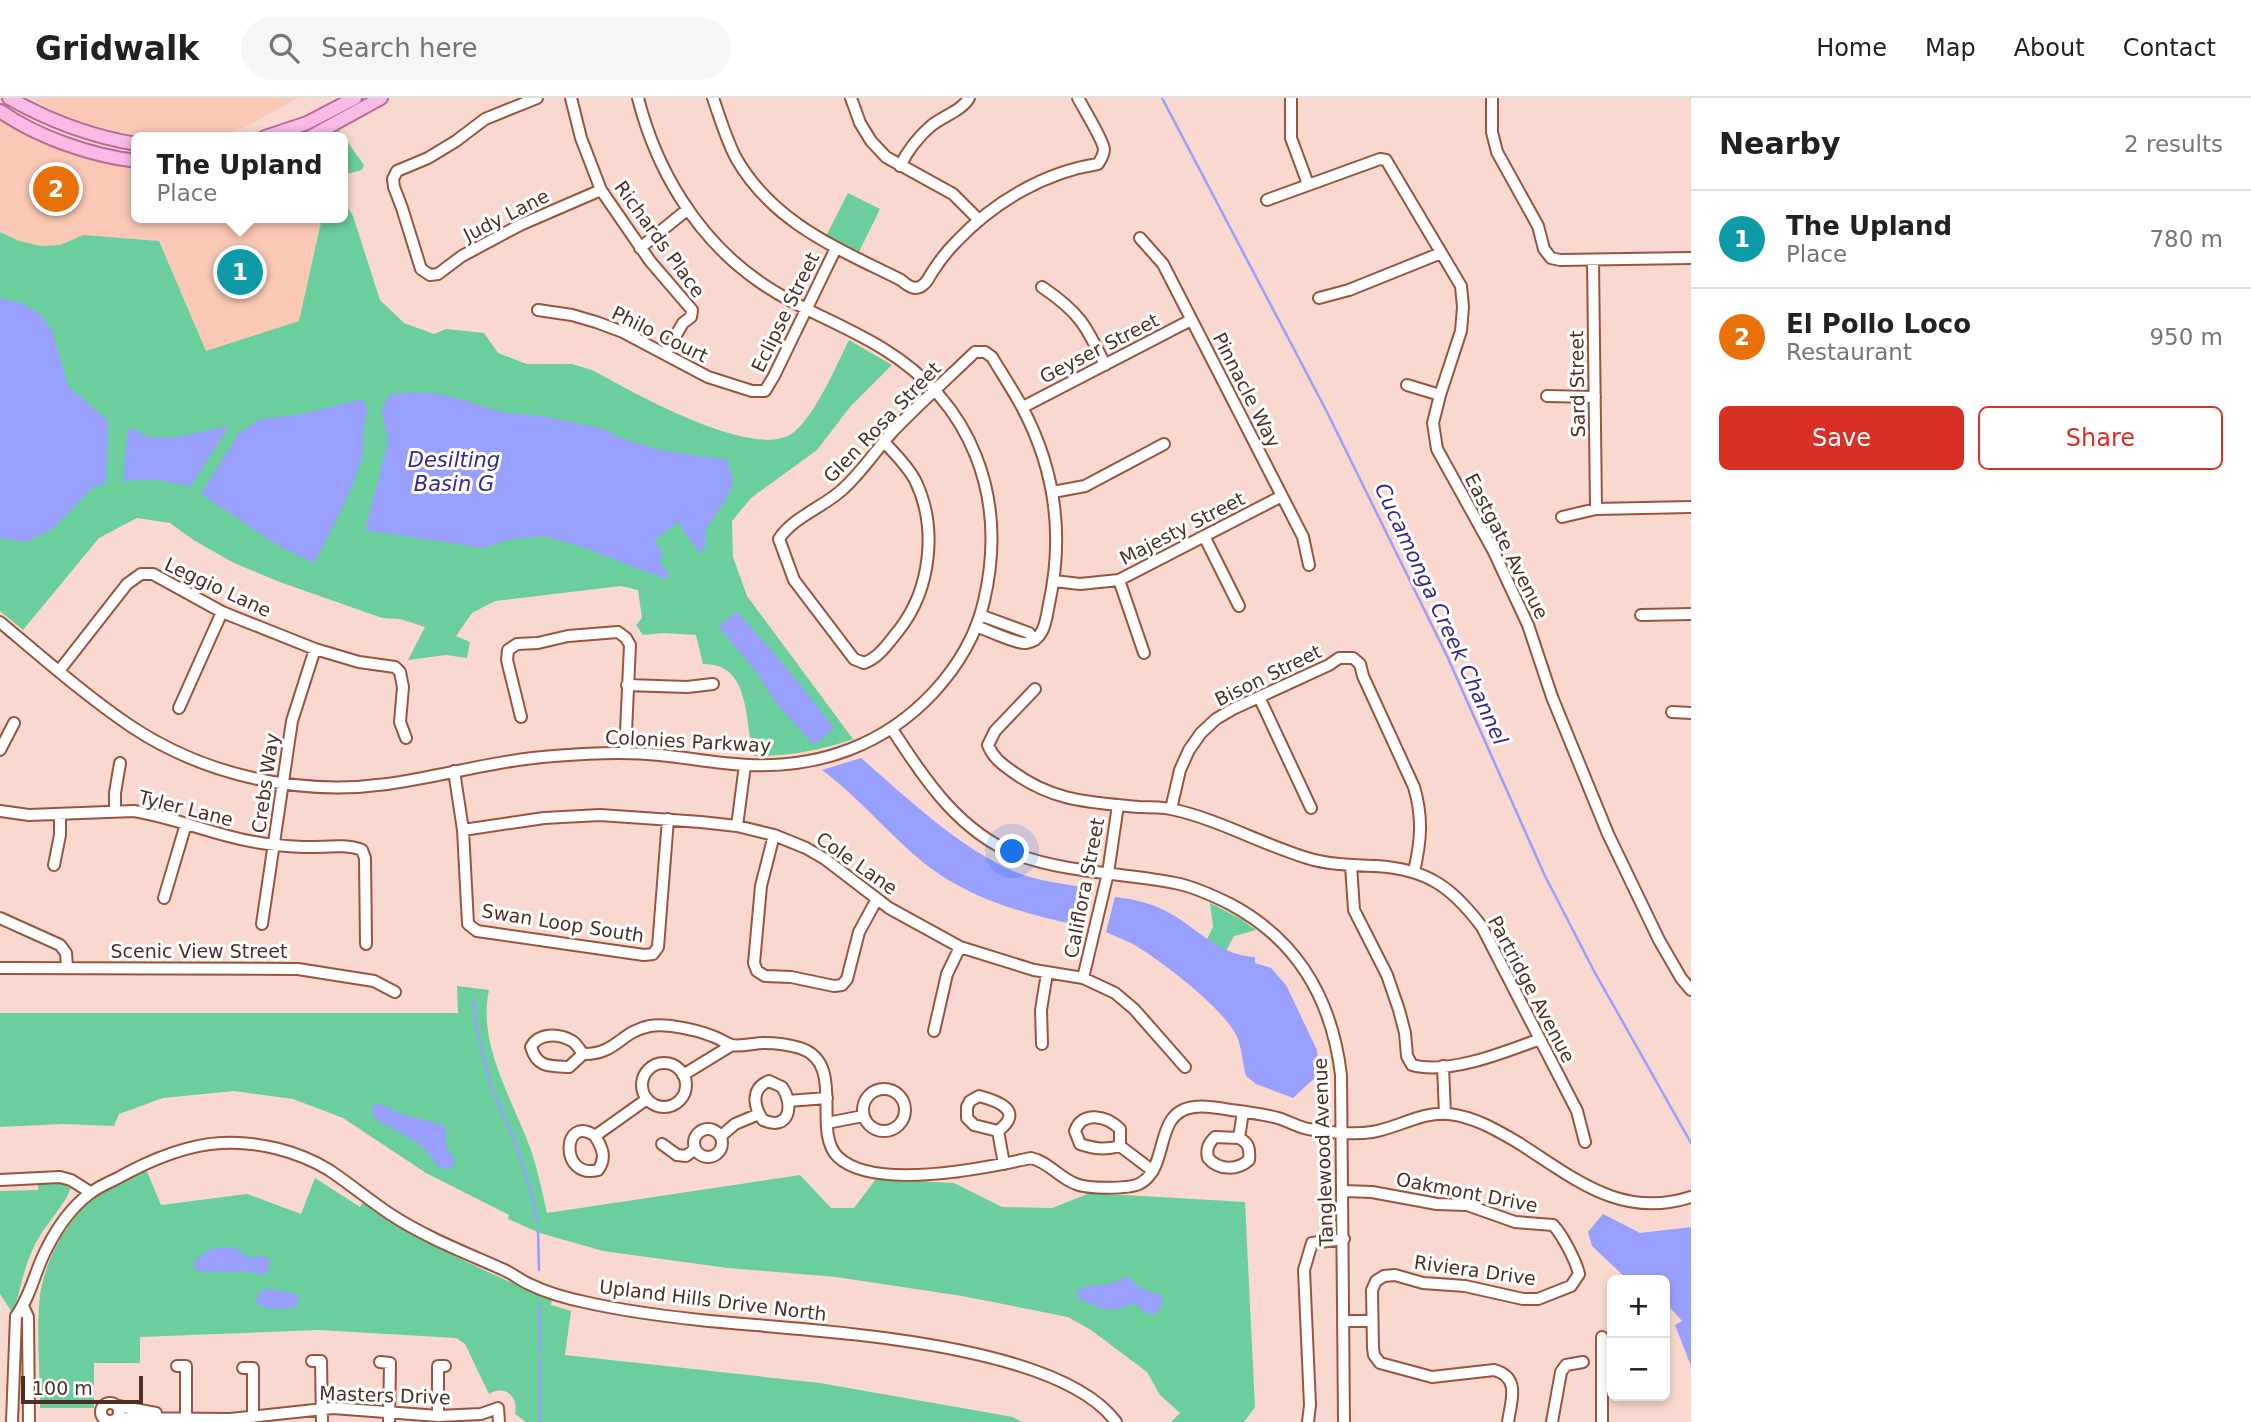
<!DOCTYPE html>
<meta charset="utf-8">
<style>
body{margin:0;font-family:"DejaVu Sans",sans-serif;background:#f6f6f6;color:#202124}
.controls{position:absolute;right:21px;bottom:21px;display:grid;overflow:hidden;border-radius:10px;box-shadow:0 4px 10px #0003}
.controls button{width:63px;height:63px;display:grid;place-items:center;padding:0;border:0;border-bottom:2px solid #e0e0e0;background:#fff;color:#202124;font:35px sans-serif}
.scale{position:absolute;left:21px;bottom:18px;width:122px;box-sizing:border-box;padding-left:7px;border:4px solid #4d2f24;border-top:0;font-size:19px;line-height:24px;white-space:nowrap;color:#4d2f24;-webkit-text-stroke:5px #fff;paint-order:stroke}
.you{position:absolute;left:1013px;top:754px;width:24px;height:24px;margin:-18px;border:5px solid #fff;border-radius:50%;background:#1a73e8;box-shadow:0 0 0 10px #1a73e833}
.badge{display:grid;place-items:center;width:46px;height:46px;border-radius:50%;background:#d93025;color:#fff;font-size:23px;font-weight:700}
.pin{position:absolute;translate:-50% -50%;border:4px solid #fff;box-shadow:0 2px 7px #0006}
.popup{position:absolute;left:131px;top:34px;width:217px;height:91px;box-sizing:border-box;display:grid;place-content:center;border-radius:10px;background:#fff;filter:drop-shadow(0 2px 5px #0005);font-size:23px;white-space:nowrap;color:#757577}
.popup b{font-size:26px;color:#202124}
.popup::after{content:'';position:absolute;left:50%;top:100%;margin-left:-14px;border:14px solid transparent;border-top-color:#fff}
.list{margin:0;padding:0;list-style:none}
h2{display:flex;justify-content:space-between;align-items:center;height:91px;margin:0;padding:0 28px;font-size:30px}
h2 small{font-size:23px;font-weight:400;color:#757577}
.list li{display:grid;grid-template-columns:46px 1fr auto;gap:21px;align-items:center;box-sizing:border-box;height:98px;padding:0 28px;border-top:2px solid #e0e0e0}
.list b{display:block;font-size:26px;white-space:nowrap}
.list p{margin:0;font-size:23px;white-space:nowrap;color:#757577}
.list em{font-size:23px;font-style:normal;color:#757577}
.actions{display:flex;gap:14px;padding:21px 28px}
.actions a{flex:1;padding:16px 0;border:2px solid #d93025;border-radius:10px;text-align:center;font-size:24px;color:#d93025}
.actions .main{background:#d93025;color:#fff}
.icon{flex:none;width:38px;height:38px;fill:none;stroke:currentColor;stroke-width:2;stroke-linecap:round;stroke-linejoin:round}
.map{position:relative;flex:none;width:1691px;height:1324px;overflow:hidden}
header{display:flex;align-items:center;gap:42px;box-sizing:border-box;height:98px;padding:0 35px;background:#fff;border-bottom:2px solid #e0e0e0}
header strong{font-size:33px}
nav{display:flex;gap:38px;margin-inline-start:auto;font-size:24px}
.search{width:490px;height:63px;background:#f6f6f6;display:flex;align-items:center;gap:18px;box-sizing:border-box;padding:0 24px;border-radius:38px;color:#757577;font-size:26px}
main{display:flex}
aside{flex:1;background:#fff}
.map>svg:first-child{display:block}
</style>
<header>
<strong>Gridwalk</strong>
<div class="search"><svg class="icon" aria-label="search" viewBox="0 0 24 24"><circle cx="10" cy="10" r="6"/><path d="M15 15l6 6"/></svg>Search here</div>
<nav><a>Home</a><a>Map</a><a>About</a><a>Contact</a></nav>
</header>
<main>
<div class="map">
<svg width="1691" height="1324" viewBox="0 0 1691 1324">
<rect width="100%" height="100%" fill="#f9d9cf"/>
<path fill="#fbc8b6" d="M31,0H298L247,28L218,39H145L91,27L57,14Z
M0,21L59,51L81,59L137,68V120H322L299,223L206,253L159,143L83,137L60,147L41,148L19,143L0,134Z"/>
<path fill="#6acf9c" d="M339,32L364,67L362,72L343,77V39H325Z
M848,95L880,111L859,154L826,138Z
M343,103L353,118L380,202L404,225L434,236L446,231L484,235L498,255L527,266H572L592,272C631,293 756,365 794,334C816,316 836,268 849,242L892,267L850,309L817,352L751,400L732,423L733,459L747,498L853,641C818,653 791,658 754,658C744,625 752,565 703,566L696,537L664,535L643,537L636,527L642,520L638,492L621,488L495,503L472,515L456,538L470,544L467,560L446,557L408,562L425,529L400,521L382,520L277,483L234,465L195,443L170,425L137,420L99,440L23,532L0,513V134L19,143L41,148L60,147L83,137L159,143L206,253L299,223L322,120H343Z
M1210,805L1241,821L1256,832L1234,838L1226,853L1207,841L1213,829Z
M457,888L489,892C477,947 513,1002 531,1052C538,1073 542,1094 547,1115L800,1077L831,1110H854L876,1081L954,1085L1002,1109L1052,1110L1090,1095L1245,1104L1255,1309L1244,1324H1171L1180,1315L1160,1297L1147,1274L1091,1232L1068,1219L962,1198L836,1179L728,1170L603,1153L540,1135L508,1121L509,1117L426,1075L343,1020L293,1001L234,993L163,1000L119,1016L114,1028L63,1026L0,1029V915H458Z
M146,1071L161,1107L247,1096L301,1116L315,1080L360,1109L363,1104C422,1143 486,1176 552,1201L551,1207L571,1213L565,1257L820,1285L1013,1319L1022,1324H526L515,1316C519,1299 505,1286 489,1296L465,1246L456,1240L319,1232L140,1239V1265H94V1310H40C40,1276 37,1241 39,1207C41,1163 73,1109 112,1087C122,1081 135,1076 146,1071Z
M62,1085L70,1090C70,1100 45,1128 38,1141C31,1153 26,1168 22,1182C19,1193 18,1204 11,1213L0,1196V1093L38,1092V1086Z"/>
<path fill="#999ffd" d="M0,200L23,206L41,217L52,233L68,288L108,323L106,385L91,391L54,430L27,444L0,440Z
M398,295H433L467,303L500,314L547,319L600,330L626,342L659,352L727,362L733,384L727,400L706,430L705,450L699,455L678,424L654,443L664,457L659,462L670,478L665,481L579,448L544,438L511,441L483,450L365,432L388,344L382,312L388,298Z
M363,301L368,315C359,330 366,347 361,363C350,399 331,432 314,465L277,447L201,396L239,335L261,321L298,317Z
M229,328L190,389C168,383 145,379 123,384L128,329L151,340L177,339Z
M737,514L790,574L834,630L814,647L775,604L757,575L718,528Z
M861,660C910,702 958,750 1018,775C1039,783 1064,786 1087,790L1078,827C1024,816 970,801 925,766C889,737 860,700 822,672Z
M1115,799C1135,801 1155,806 1173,817C1200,833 1221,858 1255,859V865L1271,870L1286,887L1317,952L1319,976L1293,1000L1256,986L1246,978C1243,967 1242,953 1238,941C1227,912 1158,860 1131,845C1123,841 1114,838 1106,834Z
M375,1006C386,1007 392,1012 402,1016C416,1021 432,1022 446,1029V1048L456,1064L449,1072L436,1067L428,1054L416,1044L375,1021L371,1013Z
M1603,1116L1640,1135L1691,1129V1268L1675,1227L1682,1223L1665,1204V1182H1628L1592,1148L1588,1134Z
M234,1149L248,1159L261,1158L270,1162L268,1174C267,1175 265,1176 263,1177C258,1177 256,1175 252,1174C236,1172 208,1177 194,1171V1163L211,1151Z
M1125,1179C1134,1181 1136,1188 1144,1192C1150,1195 1156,1195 1162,1198L1163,1204L1156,1216C1144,1216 1143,1212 1135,1206C1127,1206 1124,1209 1117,1211C1104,1214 1088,1205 1077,1200L1078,1192L1089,1188L1110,1186Z
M269,1191L293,1195L299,1198L297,1208C283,1212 269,1213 256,1205L258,1195Z"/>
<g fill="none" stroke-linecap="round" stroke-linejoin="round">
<path stroke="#999ffd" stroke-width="2.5" d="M1162,0L1327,314L1447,558L1545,778L1594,873L1691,1045
M474,902L475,922L490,986L516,1046L532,1098L537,1125
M538,1131L539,1172
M539,1207L540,1254
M540,1260V1324"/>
<defs>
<path id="minor" d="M537,0L485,21L456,43L428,60L397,73L393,81L394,89L402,110L421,171L430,177L438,176L462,158L520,127L601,92
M571,0L581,40L601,92L650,163L692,212L691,219L683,225L665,256
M713,0C720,20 726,41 736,60C773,125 837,150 901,182C908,188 916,194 924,186C928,183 930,177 933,173C940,162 948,152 957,143C994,104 1045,74 1098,66C1101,61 1104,57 1104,51C1103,42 1084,11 1078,0
M851,0L860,25L871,43L886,59L953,96L979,122
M1291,0V40L1308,86
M1492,0V34L1497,54L1538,128L1544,151L1551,160L1560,162L1691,160
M900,68C908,52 919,38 932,27C945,17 961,13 969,0
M1267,102L1380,61L1386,62L1461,188L1463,209L1461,233L1440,297L1433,325L1437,351L1493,452L1528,527L1552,599L1608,736L1659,842L1681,880L1691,892
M1140,140L1163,166L1303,439L1309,467
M640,150L688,111
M1593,162L1596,411
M1042,189C1079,214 1086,227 1105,267
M1319,200L1349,192L1441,155
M538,212L572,217L596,224L623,234L708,279L752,293H765L774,278L836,150
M1407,287L1440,297
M1547,298L1595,299
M1023,309L1191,222
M884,344C895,356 907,367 915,382C938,429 931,491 899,532C888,545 880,559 864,565L854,561L794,482L779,441C793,419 824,409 843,391C862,374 876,352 893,333C919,306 948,280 975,254H985L992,259C1002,276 1013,292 1022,309C1055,371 1064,438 1049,506C1046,521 1045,542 1026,545C1016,546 987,532 976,528
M1053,394L1085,388L1164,346
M1562,419L1596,411L1691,409
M1204,438L1239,508
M1119,482L1144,555
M1054,483L1080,486L1119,482L1282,398
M980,517L1029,535L1035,542
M1641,517L1691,516
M0,524C43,560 86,598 132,629C206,678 300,698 387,686C443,678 497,662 554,658C589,655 625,653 660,657C690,660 719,666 749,667C820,670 884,647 933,595C958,568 976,538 984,503C1008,400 973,305 882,250C841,225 796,210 757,182C696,139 656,71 638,0
M59,573L127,486L141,476H153L222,514L315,551L359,564L395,569L400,574L403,589L400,624L406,640
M627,587L687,589L713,586
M1035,591L995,633L988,647C993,660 1002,666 1013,674C1054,704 1090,704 1139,709C1150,709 1161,709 1171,711C1218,721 1261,746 1307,760C1329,767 1353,767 1376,768C1427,771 1452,789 1482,829L1577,1013L1585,1044
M1259,599L1311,710
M179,610L222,514
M1672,614L1691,615
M521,619L507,562L508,552L517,546L538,545L568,538L618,534L626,540L630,547L625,655
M892,631C924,681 960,735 1018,757C1068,775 1124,775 1175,785C1195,789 1212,797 1230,806C1298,842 1332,902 1341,977L1344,1324
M0,652L14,625
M454,673L463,732L468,826L477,833L644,857L653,856L658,849L668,721
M1171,711L1180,672L1189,652L1201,635L1216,621L1233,611L1329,567L1339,560H1353L1360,566L1363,578L1414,689C1423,719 1421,744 1414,773
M0,713L29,717L134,713C166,718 197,730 228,738C253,745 278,748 303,749C323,750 344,745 362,752L365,760L366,846
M115,713V695L120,665
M737,728L745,667
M463,732L544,720L600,717L701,724L737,728L774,737L806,750L825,761L889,810L960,849L1034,872L1083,880L1115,895L1134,911L1185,969
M774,737L761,788L754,865L757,873L765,878L791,879L834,888L842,887L847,881L859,834L877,801
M54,767L60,737V716
M1351,767L1354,812L1387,877L1399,912L1405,935L1407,958L1412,967C1449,977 1505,954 1540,941
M164,800L186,726
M0,820L60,847L66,855L67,870
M262,826L292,623L315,551
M0,870L298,871L374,883L395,894
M1083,880L1108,775L1118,707
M934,933L947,876L960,849
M1042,946L1041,912L1047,875
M583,956L569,969C550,968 537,970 531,949C538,935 558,935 572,943C576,945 580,952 583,956C616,957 621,933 650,928C666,925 697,932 712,938C719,940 725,945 732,947C741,949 754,945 764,945C775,945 790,947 800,950C847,965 811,1033 838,1059C874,1093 986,1070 1031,1060C1049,1064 1059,1080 1076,1086C1088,1091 1128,1091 1139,1086C1171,1070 1152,1014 1194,1009C1206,1007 1219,1010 1231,1012C1247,1014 1263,1016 1278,1020C1288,1023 1298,1029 1308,1031C1327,1034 1353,1037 1372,1034C1398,1030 1422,1013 1449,1016C1474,1019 1495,1031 1517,1044C1573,1079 1620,1122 1691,1099
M642 987a22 22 0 1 1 44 0a22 22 0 1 1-44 0Z
M1443,968L1445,1016
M683,977L732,947
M769,983L782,989C794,1006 790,1034 763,1022C753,1008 751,990 769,983Z
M863 1012a21 21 0 1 1 42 0a21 21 0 1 1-42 0Z
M788,1003L827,1000
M827,1025L863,1018
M694 1045a14 14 0 1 1 28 0a14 14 0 1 1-28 0Z
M998,1033L974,1027L967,1020V1009L970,1003L979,998C998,1003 1025,1013 998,1033L1004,1066
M595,1038C602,1049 607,1060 598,1072C559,1082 562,1015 595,1038L647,1001
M721,1038L735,1026L759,1016
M1239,1040C1249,1045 1250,1051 1249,1062C1237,1073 1218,1072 1208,1060C1206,1051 1208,1046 1215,1039L1239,1040L1243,1014
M662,1046L677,1057L686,1058L695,1051
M1120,1048C1105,1052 1095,1051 1080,1046L1075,1033C1082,1012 1107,1018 1120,1031V1048L1153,1073
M0,1082L60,1079L71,1082L90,1094
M1343,1093L1372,1094L1437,1106L1467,1107L1515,1124L1553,1127C1562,1136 1576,1163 1579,1176L1571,1188L1538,1201H1523L1465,1188L1423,1185L1395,1177L1384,1178L1376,1183L1372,1192L1373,1250L1374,1257L1380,1265L1432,1279L1494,1272C1521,1279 1511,1303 1508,1324
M23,1208L28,1219L29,1324
M1343,1223H1372
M1602,1239V1324
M312,1263H321L322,1324
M380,1264L390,1265L389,1324
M177,1268H186V1319
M243,1270H253V1319
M101 1314a9 9 0 1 1 18 0a9 9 0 1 1-18 0Z
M118,1308L156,1315
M438,1318V1268H445
M117,1320L230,1321L333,1310L438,1318L481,1316L498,1310L499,1324
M12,1324L16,1218C31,1198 35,1172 47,1150C57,1130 71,1110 89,1096C97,1090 107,1085 116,1081C148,1063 184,1047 221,1045C258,1043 298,1053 329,1072C350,1086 369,1102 390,1116C425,1139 464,1154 502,1171C512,1175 520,1182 529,1186C547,1195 569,1201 589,1205C625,1213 663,1218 700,1222C800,1233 1054,1240 1116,1324
M1308,1324L1310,1307L1304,1172L1312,1145L1344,1141
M1552,1324L1561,1274L1566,1267L1583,1264"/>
<path id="major" d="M9,0C48,22 93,39 137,46
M0,13C37,39 92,58 137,63
M265,39L307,25L355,0
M310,39L381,0"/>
</defs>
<use href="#minor" stroke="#98553e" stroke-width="14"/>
<use href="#major" stroke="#b96c96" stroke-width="16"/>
<use href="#minor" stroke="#fff" stroke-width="10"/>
<use href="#major" stroke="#f8bbe5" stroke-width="12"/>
</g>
<g text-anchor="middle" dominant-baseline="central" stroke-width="6" stroke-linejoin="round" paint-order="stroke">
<g font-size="19" fill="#4d2f24" stroke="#fff">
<text transform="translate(506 117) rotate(-27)">Judy Lane</text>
<text transform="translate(660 141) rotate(54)">Richards Place</text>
<text transform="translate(785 214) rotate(-64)">Eclipse Street</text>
<text transform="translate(660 236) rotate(26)">Philo Court</text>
<text transform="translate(1099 250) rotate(-27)">Geyser Street</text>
<text transform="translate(1577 286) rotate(-91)">Sard Street</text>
<text transform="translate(1247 292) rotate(63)">Pinnacle Way</text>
<text transform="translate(882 324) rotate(-46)">Glen Rosa Street</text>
<text transform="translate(1182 430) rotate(-27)">Majesty Street</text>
<text transform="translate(1507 448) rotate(63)">Eastgate Avenue</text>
<text transform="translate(218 489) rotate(25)">Leggio Lane</text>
<text transform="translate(1268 577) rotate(-26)">Bison Street</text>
<text transform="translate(688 643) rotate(3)">Colonies Parkway</text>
<text transform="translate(265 685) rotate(-82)">Crebs Way</text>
<text transform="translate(186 710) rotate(14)">Tyler Lane</text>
<text transform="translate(857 765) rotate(35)">Cole Lane</text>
<text transform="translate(1084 790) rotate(-79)">Califlora Street</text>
<text transform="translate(563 825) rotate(9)">Swan Loop South</text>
<text x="199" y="853">Scenic View Street</text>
<text transform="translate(1532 891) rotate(62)">Partridge Avenue</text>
<text transform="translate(1323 1054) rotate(-92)">Tanglewood Avenue</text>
<text transform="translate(1467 1094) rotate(11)">Oakmont Drive</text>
<text transform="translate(1475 1172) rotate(8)">Riviera Drive</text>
<text transform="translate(713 1202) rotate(7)">Upland Hills Drive North</text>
<text transform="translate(385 1297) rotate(2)">Masters Drive</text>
</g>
<g font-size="21" font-style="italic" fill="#342892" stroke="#fff">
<text x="454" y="362">Desilting<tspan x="454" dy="24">Basin G</tspan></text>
<text transform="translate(1441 516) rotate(65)">Cucamonga Creek Channel</text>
</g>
</g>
</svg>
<div class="controls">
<button>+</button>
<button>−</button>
</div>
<div class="scale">100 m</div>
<div class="you"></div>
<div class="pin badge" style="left:240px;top:174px;background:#0f9aa8">1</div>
<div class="popup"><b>The Upland</b>Place</div>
<div class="pin badge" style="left:56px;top:91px;background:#e8710a">2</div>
</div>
<aside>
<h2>Nearby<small>2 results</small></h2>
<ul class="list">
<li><span class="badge" style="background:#0f9aa8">1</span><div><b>The Upland</b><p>Place</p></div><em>780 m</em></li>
<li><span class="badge" style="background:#e8710a">2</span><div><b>El Pollo Loco</b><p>Restaurant</p></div><em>950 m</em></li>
</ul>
<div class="actions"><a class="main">Save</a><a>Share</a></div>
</aside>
</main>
